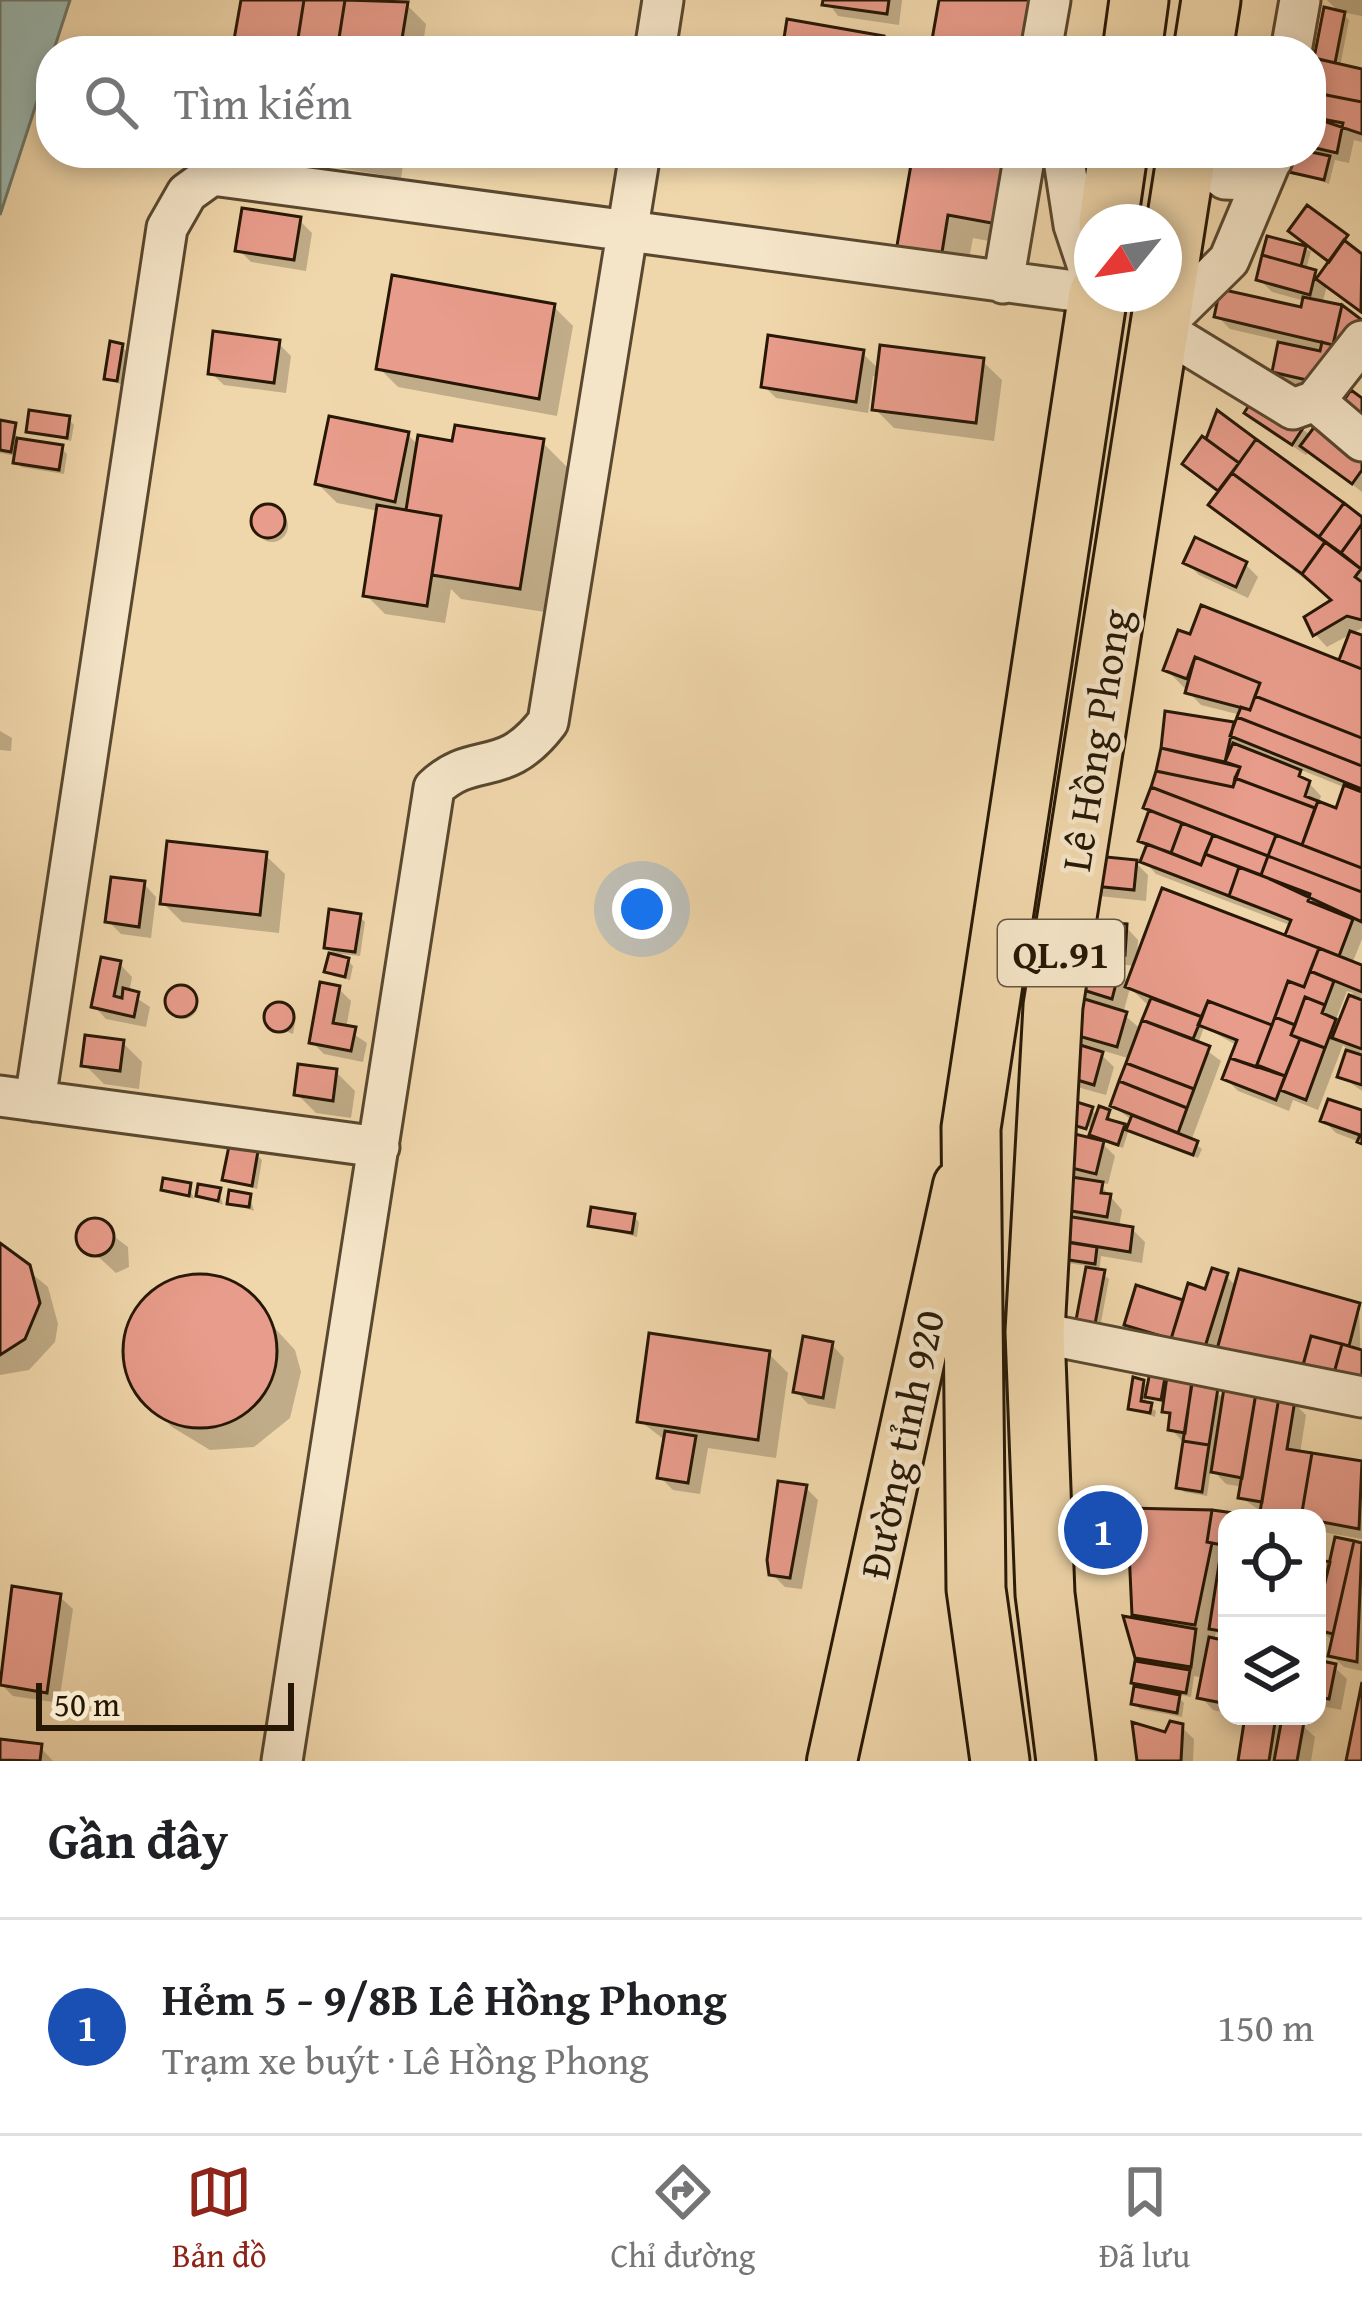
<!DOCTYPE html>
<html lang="vi">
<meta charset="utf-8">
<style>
body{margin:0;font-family:"Gentium Book Plus",serif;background:#f2f2f2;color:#202124}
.controls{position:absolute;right:36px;bottom:36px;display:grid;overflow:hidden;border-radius:24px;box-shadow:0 6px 18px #0003}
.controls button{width:108px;height:108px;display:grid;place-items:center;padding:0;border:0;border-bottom:3px solid #e0e0e0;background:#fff;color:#202124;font:60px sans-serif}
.compass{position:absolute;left:1074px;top:204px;width:108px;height:108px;border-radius:50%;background:#fff;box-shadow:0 6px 18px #0003;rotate:240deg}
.scale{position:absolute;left:36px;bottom:30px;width:258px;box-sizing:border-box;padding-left:12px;border:6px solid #271806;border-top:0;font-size:33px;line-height:42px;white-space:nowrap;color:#271806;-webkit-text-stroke:9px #f5e5c8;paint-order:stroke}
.you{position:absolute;left:642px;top:909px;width:42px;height:42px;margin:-30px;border:9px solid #fff;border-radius:50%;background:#1a73e8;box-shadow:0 0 0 18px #1a73e833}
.badge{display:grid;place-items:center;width:78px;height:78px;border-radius:50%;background:#8f2418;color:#fff;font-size:39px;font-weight:700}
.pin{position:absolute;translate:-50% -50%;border:6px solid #fff;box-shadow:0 3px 12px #0006}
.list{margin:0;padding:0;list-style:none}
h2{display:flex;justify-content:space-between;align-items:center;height:156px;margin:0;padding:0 48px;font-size:51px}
h2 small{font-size:39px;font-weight:400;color:#757577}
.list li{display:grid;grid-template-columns:78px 1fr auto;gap:36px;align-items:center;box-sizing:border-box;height:216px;padding:0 48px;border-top:3px solid #e0e0e0}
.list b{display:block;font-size:45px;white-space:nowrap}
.list p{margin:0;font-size:39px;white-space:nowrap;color:#757577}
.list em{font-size:39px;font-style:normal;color:#757577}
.icon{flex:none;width:66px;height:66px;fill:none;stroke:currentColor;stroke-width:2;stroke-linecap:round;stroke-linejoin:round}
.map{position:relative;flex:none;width:1362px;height:1761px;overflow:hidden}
.search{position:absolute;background:#fff;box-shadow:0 6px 18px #0003;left:36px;right:36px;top:36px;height:132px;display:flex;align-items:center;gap:30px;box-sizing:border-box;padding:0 42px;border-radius:48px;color:#757577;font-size:45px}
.sheet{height:372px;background:#fff}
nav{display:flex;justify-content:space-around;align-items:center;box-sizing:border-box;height:168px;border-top:3px solid #e0e0e0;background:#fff;font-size:33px;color:#757577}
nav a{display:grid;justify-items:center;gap:6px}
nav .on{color:#8f2418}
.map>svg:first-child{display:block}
</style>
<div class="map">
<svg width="1362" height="1761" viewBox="0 0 1362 1761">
<rect width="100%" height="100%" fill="#f0d7ab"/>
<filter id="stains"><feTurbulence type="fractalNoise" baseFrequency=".00167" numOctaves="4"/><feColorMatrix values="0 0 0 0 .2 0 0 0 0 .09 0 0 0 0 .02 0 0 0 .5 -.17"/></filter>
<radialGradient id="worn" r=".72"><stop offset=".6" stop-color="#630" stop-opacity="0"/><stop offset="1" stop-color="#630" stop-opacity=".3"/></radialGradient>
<path fill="#9bb8af" stroke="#6d786b" stroke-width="3" d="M0,0H70L0,215Z"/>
<path fill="#0003" fill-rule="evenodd" d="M244,0H375L407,5L426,24L422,51H235Z
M826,0H902L899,25L838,16Z
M1327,0H1362V16L1341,12L1349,20L1340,67L1362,72V142L1354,140L1349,163L1335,160L1329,184L1292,171L1311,153V61L1325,65L1341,14Z
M883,39L895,51H785Z
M249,153H405L401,178Z
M916,153L1021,247L973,238L969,259L923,288Z
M1307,209L1362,255V313L1327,286L1322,304L1336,395L1288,383L1275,371L1282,341L1230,329L1217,316L1304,311L1305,301L1272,292L1259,279L1270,240L1311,251L1306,270L1320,278L1331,263L1292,231Z
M299,220L312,233L306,271L251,262L239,250Z
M554,307L573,326L557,416L398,387L379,368Z
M278,343L291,356L286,393L224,385L211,373Z
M121,346L127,352L122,385L108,378Z
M862,353L880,370L982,361L1002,380L994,441L894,428L875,409L879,377L873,376L868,413L776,398L764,386Z
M1258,398L1312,436L1362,457V492L1309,451L1306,455L1260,425L1248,412Z
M1218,415L1362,520V628L1327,647L1315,634L1334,602L1225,517L1220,493L1186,464L1216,450Z
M68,419L74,425L71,441L29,431Z
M0,423L14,426L18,441L61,448L67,454L64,474L21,467L17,456L0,453Z
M408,435L419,446L542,442L567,467L545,612L461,599L451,589L445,623L385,614L366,595L379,511L337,503L318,484Z
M256 526a16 16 0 1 1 32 0a16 16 0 1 1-32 0Z
M1186,562L1245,564L1258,577L1248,598L1199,575Z
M1180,634L1341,664L1362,638V939L1352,964L1362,968V1091L1341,1076L1349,1051L1343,1045L1318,1110L1293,1100L1289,1111L1238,1091L1225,1078L1238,1046L1204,1027L1198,1044L1221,1061L1191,1141L1202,1149L1198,1158L1135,1134L1130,1129L1133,1121L1113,1106L1131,1059L1094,1048L1114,1067L1106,1095L1070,1085L1068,984L1094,914L1106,926L1126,927L1138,940L1137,960L1298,943L1292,926L1156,874L1144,861L1149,846L1141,840L1168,715L1237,726L1241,715L1201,705L1166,669ZM1294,767L1346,788L1337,812L1319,802L1321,796ZM1105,963L1136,966L1130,982ZM1130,988L1150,1007L1146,1019L1153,1026L1142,1030L1123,1014ZM1347,991L1353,993L1341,1024L1335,1022Z
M0,731L12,738L11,751L0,750Z
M265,855L285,874L279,933L182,922L163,903Z
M1136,863L1148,875L1146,901L1099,896L1086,884Z
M144,884L156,897L151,938L121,934L108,921Z
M359,916L365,922L360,956L341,954L353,966L350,980L333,976L328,971L338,958L327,947Z
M120,964L132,977L129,993L150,1007L146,1027L106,1019L94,1006Z
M168 1004a15 15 0 1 1 30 0a15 15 0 1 1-30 0Z
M339,989L351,1001L346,1029L367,1043L363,1062L324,1054L312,1042Z
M272,1007L296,1017L293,1034L268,1024Z
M123,1043L142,1062L139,1089L104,1084L85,1065Z
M336,1072L355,1091L351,1118L316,1113L297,1094Z
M1091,1109L1098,1117L1108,1113L1112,1123L1128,1132L1123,1148L1099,1140L1115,1156L1108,1184L1098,1182L1122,1210L1119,1227L1132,1229L1145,1242L1142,1263L1101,1256L1099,1272L1109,1279L1100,1328L1079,1319L1089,1266L1059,1262L1046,1160L1102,1143L1093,1134L1101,1130L1053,1116Z
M1362,1114V1143L1336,1133L1324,1121Z
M256,1154L262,1160L257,1189L226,1179Z
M189,1186L194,1199L164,1189Z
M219,1191L223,1205L199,1195Z
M250,1197L254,1211L230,1203Z
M634,1217L639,1222L637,1237L591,1225Z
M94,1221L128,1247L129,1267L116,1273L80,1240L81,1230Z
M0,1247L48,1287L58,1324L55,1342L29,1370L0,1375Z
M1226,1276L1237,1287L1359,1306L1362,1400L1140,1336L1127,1324L1185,1304Z
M191,1277L237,1287L295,1350L301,1372L290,1418L254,1447L210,1450L172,1427L145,1401L127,1359V1337L149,1297Z
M832,1345L844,1358L835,1409L808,1404L796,1391Z
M769,1354L788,1373L776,1458L708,1448L700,1494L673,1490L660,1477L666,1441L640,1421Z
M1154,1366L1192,1376L1226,1400L1294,1403L1306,1415L1300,1454L1362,1464V1539L1317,1531V1518H1270L1241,1497L1243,1487L1226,1484L1211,1468L1207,1496L1184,1492L1179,1487L1183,1442L1171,1429L1166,1403L1147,1395L1145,1405L1156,1411L1155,1417L1131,1408L1143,1382L1150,1389Z
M806,1488L818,1500L802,1589L785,1587L772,1574Z
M1212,1513L1247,1518H1227V1643L1216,1632L1214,1641L1227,1644V1713L1213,1710L1201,1697L1204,1678L1194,1676L1191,1697L1175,1694L1184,1703L1182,1717L1140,1709L1135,1703V1682L1146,1666L1137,1657L1143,1623L1134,1614Z
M1337,1540L1362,1546V1671L1344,1667L1331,1655L1334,1642L1318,1628L1324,1603L1317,1601V1562L1332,1565Z
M60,1597L73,1609L59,1703L13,1696L1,1684Z
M1317,1664L1334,1667L1347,1679L1341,1710L1317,1705Z
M1244,1716L1302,1725L1315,1737L1311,1761H1241Z
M1181,1727L1194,1739L1193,1761H1140Z
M0,1742L40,1747L53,1761H0Z"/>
<path fill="#e89c8b" stroke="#271806" stroke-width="3" d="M241,0H304L296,51H232Z
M304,0H345L337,51H296Z
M345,0L408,2L400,51H337Z
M823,0H889L887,14L822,5Z
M939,0H1034L1026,51H930Z
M1324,7L1345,12L1335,63L1314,58Z
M787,19L884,36L882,51H782Z
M1314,58L1362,69V102L1311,92Z
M1311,92L1362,102V134L1311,117Z
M1311,117L1343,123L1337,153L1311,147Z
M1311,152L1330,156L1324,180L1289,172L1293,153Z
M913,153H1009L997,224L948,215L939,271L894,263Z
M1307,205L1348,235L1329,262L1288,231Z
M242,208L301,217L294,260L235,251Z
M1267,236L1306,246L1301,266L1262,255Z
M1344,240L1362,254L1361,312L1316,279Z
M1262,255L1316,270L1310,295L1256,280Z
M392,275L555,304L539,399L376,369Z
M1220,289L1301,307L1303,297L1342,305L1333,345L1214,317Z
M1342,305L1362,320V335L1324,384Z
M213,331L280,340L274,383L208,374Z
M768,335L864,350L856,402L761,387Z
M110,341L123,344L117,381L104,379Z
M1278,342L1320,351L1322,342L1333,345L1324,384L1272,372Z
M880,345L984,358L976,423L872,410Z
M1351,390L1362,398V431L1336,412Z
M1257,393L1305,425L1292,445L1244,413Z
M29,410L70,416L67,438L26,432Z
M1217,410L1256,439L1239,463L1206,439Z
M329,416L409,432L395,502L315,484Z
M0,420L16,423L11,452L0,450Z
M1318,422L1362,454V470L1352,484L1300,446Z
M455,425L544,439L520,589L432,575L441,516L406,510L418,435L452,441Z
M1202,436L1239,463L1218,491L1182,464Z
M17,438L63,445L59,470L13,463Z
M1256,439L1344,503L1319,537L1232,473Z
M1232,473L1325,542L1302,574L1208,505Z
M1344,503L1362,517V524L1341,553L1319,537Z
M251 521a17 17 0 1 1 34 0a17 17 0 1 1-34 0Z
M377,505L441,516L427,606L363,596Z
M1362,524V567L1361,569L1341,553Z
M1195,537L1247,562L1236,587L1183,563Z
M1325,542L1361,569L1355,577L1362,582V620L1347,616L1313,636L1304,617L1331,600L1302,574Z
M1201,605L1362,669V738L1255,696L1260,683L1195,657L1187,679L1163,670L1178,630L1190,634Z
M1350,631L1362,635V669L1339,660Z
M1195,657L1260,683L1250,710L1185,693Z
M1255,696L1362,738V766L1237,717L1241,707L1250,710Z
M1165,711L1234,722L1225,762L1161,748Z
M1237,717L1362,766V789L1230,736Z
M1233,743L1301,770L1299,776L1310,781L1305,796L1318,801L1315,808L1235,778L1240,767L1225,762Z
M1161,748L1240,767L1233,787L1156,771Z
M1156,771L1233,787L1235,778L1315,808L1302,845L1151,787Z
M1344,785L1362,792V868L1302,845L1318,801L1336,808Z
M1151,787L1276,835L1268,856L1143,808Z
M1149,810L1182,823L1171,853L1138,841Z
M1182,823L1213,835L1201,865L1171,853Z
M1213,835L1268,856L1261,875L1205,854Z
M1276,835L1362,868V892L1268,856Z
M167,841L267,852L260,915L160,904Z
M1147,844L1201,865L1205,854L1239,867L1229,896L1140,862Z
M1086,855L1137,860L1134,890L1083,885Z
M1268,856L1362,892V922L1261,875Z
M1239,867L1310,894L1308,901L1353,919L1339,956L1285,935L1291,920L1229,896Z
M111,877L145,881L139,927L105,922Z
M1162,888L1319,948L1304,987L1288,981L1272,1025L1208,1001L1202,1017L1125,987Z
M329,909L361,914L355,952L324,948Z
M1095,922L1127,924L1125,955L1067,950Z
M1319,948L1362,965V992L1310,971Z
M329,953L349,958L345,977L324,972Z
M1074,954L1120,968L1112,999L1064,984Z
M101,957L121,961L114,996L122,998L123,988L139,992L134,1017L91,1007Z
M1310,971L1334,981L1325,1005L1305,997L1295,1025L1275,1017L1288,981L1304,987Z
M320,982L340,986L333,1023L356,1027L351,1051L309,1043Z
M165 1001a16 16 0 1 1 32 0a16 16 0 1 1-32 0Z
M1065,993L1127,1012L1117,1047L1054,1029Z
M1349,995L1362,1000V1049L1332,1038Z
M1305,997L1325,1005L1322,1013L1336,1019L1325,1048L1291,1035Z
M1151,998L1202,1017L1193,1039L1142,1020Z
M1208,1001L1272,1025L1256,1067L1230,1058L1237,1040L1198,1025Z
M264 1017a15 15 0 1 1 30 0a15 15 0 1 1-30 0Z
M1275,1017L1295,1025L1291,1035L1300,1039L1285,1076L1257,1065Z
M1142,1020L1210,1046L1194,1089L1126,1063Z
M85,1035L124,1040L120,1071L81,1066Z
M1300,1039L1325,1048L1306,1100L1280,1090Z
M1064,1040L1103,1052L1094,1085L1054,1073Z
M1346,1050L1362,1055V1085L1337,1077Z
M1230,1058L1285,1076L1276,1100L1222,1079Z
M1126,1063L1194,1089L1187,1108L1119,1081Z
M298,1064L337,1069L333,1101L294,1095Z
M1119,1081L1187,1108L1178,1133L1110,1106Z
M1054,1095L1093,1107L1086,1129L1047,1117Z
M1328,1099L1362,1110V1144L1357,1142L1360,1135L1320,1121Z
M1099,1106L1110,1110L1107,1119L1125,1124L1118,1145L1089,1135Z
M1132,1115L1198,1141L1193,1155L1126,1130Z
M1050,1128L1104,1141L1096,1174L1043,1161Z
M229,1146L258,1151L252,1186L222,1180Z
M1047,1173L1103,1182L1101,1193L1111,1194L1107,1217L1042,1206Z
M163,1178L191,1183L189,1196L161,1190Z
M198,1184L221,1188L218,1201L196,1196Z
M229,1190L251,1194L249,1207L227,1204Z
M591,1207L635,1214L632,1233L588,1226Z
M1048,1213L1133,1227L1130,1252L1044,1238Z
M76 1237a19 19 0 1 1 38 0a19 19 0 1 1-38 0Z
M1053,1240L1097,1247L1095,1264L1050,1257Z
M0,1243L30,1265L40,1303L25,1339L0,1355Z
M1086,1267L1105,1270L1095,1324L1076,1320Z
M1212,1268L1228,1273L1204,1350L1171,1339L1188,1283L1205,1289Z
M1239,1269L1360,1303L1349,1346L1311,1336L1300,1376L1216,1353Z
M123 1351a77 77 0 1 1 154 0a77 77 0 1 1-154 0Z
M1136,1285L1183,1300L1171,1339L1124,1325Z
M649,1333L770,1351L758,1440L637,1422Z
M803,1336L833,1342L823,1398L793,1392Z
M1311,1336L1342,1344L1331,1384L1300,1376Z
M1342,1344L1362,1350V1393L1331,1384Z
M1152,1362L1167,1366L1161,1400L1145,1397Z
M1168,1369L1193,1373L1185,1433L1168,1430L1170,1413L1162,1412Z
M1133,1377L1144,1380L1141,1401L1152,1403L1150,1413L1128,1409Z
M1192,1384L1218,1388L1209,1445L1183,1441Z
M1224,1388L1256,1393L1242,1478L1211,1472Z
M1256,1393L1279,1397L1262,1502L1238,1498Z
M1279,1397L1295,1400L1287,1449L1312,1453L1301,1518L1260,1512Z
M665,1431L696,1436L688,1483L657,1478Z
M1183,1441L1209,1445L1202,1492L1176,1488Z
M1312,1453L1362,1461L1359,1529L1301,1518Z
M778,1481L807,1485L790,1578L769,1575L767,1560Z
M1127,1508L1212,1510L1207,1542L1212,1543L1195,1625L1132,1615Z
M1212,1510L1263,1517L1227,1518V1632L1209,1629L1222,1545L1207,1542Z
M1335,1537L1354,1541L1333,1634L1317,1630V1618Z
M1354,1541L1362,1543L1357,1662L1328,1656Z
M1317,1559L1330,1562L1321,1599H1317Z
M12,1586L61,1594L47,1693L0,1685Z
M1123,1616L1196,1629L1191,1667L1135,1658Z
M1209,1637L1227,1641V1704L1197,1698Z
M1317,1660L1336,1664L1329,1699L1317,1697Z
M1135,1661L1190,1670L1186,1693L1131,1683Z
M1362,1682V1761H1346Z
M1134,1686L1180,1695L1177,1713L1131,1704Z
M1245,1716H1276L1269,1761H1238Z
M1282,1718L1304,1722L1297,1761H1274Z
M1170,1721L1183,1724L1181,1761H1137L1132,1722L1165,1732Z
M0,1739L42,1744L40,1761L0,1760Z"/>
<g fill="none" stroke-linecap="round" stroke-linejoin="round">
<defs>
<path id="minor" d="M655,51L663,0
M1041,51L1050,0
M1291,51L1300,0
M1063,153L1074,225L1092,279
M1191,153L1225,179L1248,180L1272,160
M1274,153L1229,260L1160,328L1293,409L1315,401L1362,441
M1003,283L1025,153
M1315,401L1362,341
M0,1096L379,1147
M35,1101L167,228L187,193L212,175L1097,294
M1035,1332L1362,1397
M282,1761L434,788C475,749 503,781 548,722L640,153"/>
<path id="major" d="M832,1761L958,1185"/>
<path id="highway" d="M1132,51L1139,0
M1203,51L1211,0
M1108,222L1118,153
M1000,1761L976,1589L971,1128L1098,294
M1066,1761L1045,1594L1035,1332L1053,1006L1187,153"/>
</defs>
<use href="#minor" stroke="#59482f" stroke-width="45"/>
<use href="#major" stroke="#271806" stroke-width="54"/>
<use href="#highway" stroke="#271806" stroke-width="63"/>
<use href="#minor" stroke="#f5e5c8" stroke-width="39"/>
<use href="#major" stroke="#f0d7ab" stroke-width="48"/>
<use href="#highway" stroke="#f0d7ab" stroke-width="57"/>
</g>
<g text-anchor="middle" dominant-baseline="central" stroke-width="9" stroke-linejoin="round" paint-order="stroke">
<rect fill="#f5e5c8" stroke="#655640" stroke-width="3" x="998" y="920" width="126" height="66" rx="9"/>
<g font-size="39" font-weight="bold" fill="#271806">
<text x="1061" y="953">QL.91</text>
</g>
<g font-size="42" fill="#271806" stroke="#f5e5c8">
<text transform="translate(1095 740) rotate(-81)">Lê Hồng Phong</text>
<text transform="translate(901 1444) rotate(-78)">Đường tỉnh 920</text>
</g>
</g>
<rect width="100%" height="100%" filter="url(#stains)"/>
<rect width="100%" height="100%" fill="url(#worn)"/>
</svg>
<div class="controls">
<button><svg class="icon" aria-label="locate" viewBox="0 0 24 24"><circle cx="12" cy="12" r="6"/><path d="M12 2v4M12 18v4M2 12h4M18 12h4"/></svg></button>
<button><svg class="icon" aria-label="layers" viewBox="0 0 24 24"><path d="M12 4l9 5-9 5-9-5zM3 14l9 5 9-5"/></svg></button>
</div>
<svg class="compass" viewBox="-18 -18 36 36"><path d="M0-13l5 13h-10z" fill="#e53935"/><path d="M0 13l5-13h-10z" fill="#757577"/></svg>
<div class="scale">50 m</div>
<div class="you"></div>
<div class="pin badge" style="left:1103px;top:1530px;background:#1a4fb4">1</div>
<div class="search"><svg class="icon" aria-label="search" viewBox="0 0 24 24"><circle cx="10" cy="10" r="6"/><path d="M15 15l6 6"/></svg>Tìm kiếm</div>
</div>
<section class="sheet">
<h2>Gần đây<small></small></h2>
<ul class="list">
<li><span class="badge" style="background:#1a4fb4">1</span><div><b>Hẻm 5 - 9/8B Lê Hồng Phong</b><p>Trạm xe buýt · Lê Hồng Phong</p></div><em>150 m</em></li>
</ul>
</section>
<nav>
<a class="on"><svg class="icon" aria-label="map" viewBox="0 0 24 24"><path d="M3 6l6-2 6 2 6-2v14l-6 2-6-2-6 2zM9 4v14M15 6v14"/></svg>Bản đồ</a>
<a><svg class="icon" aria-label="directions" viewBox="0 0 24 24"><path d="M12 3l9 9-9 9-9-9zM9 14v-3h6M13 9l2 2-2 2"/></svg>Chỉ đường</a>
<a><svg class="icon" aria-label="saved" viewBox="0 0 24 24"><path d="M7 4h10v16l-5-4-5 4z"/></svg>Đã lưu</a>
</nav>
